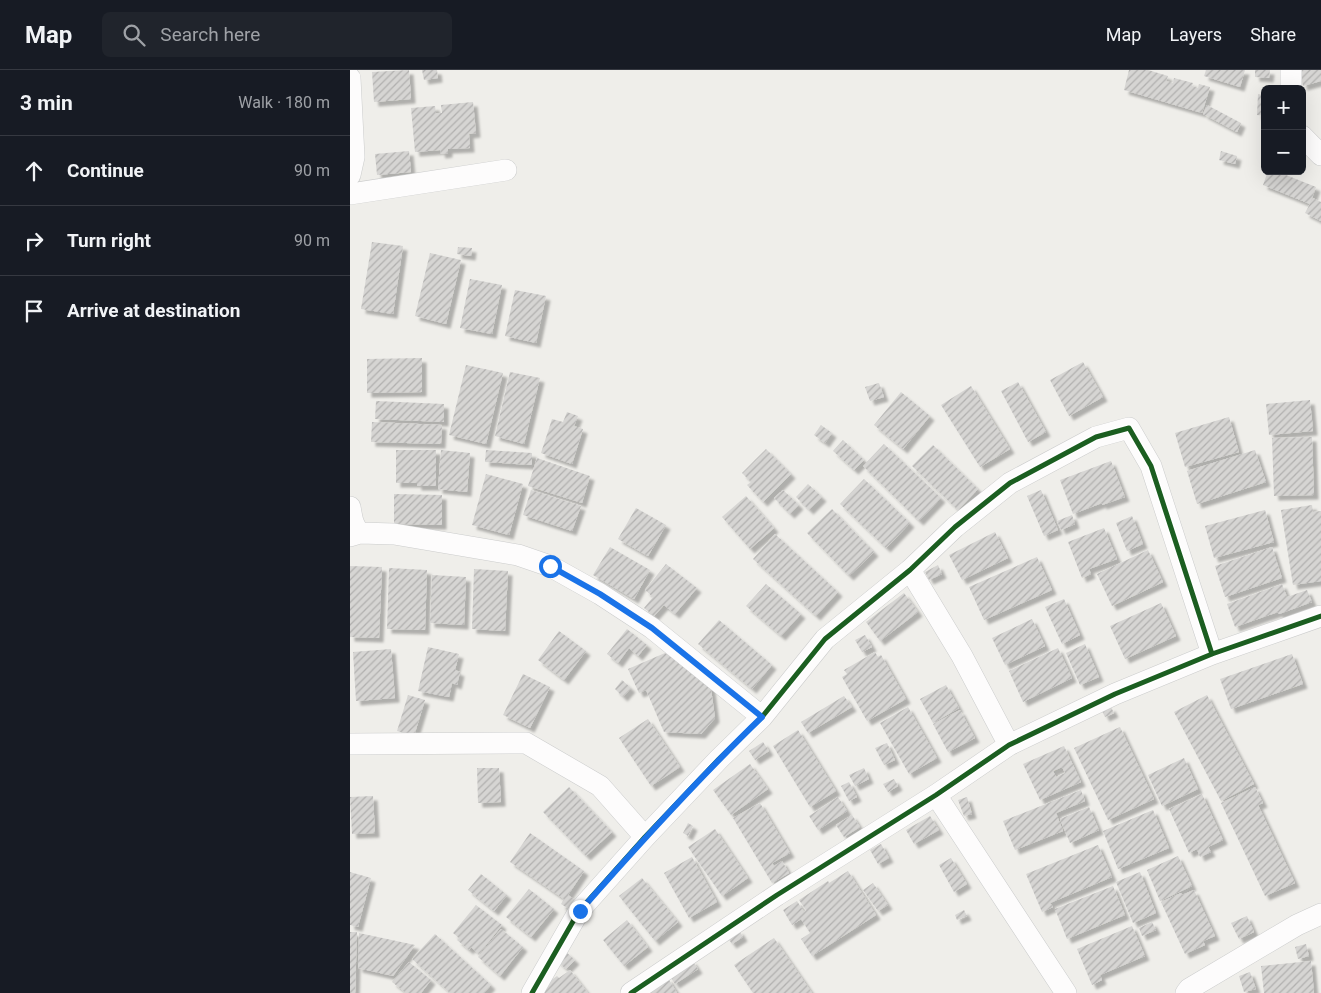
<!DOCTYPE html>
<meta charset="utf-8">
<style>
body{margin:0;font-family:Roboto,sans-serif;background:#20242c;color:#f1f3f6}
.controls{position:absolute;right:15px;top:15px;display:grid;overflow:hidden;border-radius:8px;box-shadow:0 5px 20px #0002}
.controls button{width:45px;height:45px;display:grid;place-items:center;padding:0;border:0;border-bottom:1px solid #363941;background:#171b24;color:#f1f3f6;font:25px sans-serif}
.stop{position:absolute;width:15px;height:15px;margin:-11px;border:4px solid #1a73e8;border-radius:50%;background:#fff}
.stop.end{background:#1a73e8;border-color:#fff;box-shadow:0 1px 5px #0008}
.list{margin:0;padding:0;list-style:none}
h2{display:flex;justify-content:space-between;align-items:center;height:65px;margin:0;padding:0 20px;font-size:21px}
h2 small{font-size:16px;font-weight:400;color:#9ea1a6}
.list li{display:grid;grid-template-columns:32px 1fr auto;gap:15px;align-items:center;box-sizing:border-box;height:70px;padding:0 20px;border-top:1px solid #363941}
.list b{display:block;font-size:19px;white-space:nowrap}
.list em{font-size:16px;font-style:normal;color:#9ea1a6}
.icon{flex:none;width:28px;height:28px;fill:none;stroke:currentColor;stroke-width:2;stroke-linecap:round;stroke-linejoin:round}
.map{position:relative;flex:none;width:971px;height:923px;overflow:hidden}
header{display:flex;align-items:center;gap:30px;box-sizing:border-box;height:70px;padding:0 25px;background:#171b24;border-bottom:1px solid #363941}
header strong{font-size:24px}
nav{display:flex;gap:28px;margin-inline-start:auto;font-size:18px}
.search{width:350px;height:45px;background:#20242c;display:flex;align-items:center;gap:12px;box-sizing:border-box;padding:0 18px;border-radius:8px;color:#9ea1a6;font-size:19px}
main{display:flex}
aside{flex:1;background:#171b24}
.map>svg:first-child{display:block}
</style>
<header>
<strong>Map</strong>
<div class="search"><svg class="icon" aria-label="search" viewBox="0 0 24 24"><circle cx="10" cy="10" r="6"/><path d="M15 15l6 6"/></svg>Search here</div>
<nav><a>Map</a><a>Layers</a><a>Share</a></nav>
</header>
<main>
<aside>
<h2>3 min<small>Walk · 180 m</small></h2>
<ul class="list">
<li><svg class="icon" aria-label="ahead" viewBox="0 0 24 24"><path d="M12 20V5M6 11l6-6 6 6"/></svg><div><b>Continue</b></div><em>90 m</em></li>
<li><svg class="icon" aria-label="right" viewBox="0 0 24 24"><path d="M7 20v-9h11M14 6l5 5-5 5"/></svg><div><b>Turn right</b></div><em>90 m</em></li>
<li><svg class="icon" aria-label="arrive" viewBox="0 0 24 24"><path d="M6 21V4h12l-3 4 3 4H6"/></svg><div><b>Arrive at destination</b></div></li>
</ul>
</aside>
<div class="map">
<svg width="971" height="923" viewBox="0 0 971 923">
<defs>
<pattern id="building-hatch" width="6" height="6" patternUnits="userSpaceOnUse" patternTransform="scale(1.25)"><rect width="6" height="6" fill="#d6d5d3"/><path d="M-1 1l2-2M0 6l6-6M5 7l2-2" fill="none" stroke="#b1b0af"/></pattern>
<filter id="shadow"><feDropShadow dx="4.5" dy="4.5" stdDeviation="1" flood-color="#0004"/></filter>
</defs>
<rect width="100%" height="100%" fill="#efeeea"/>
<path fill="url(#building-hatch)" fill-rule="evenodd" filter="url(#shadow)" d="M59,0L61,29L24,32L22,2Z
M72,0H87L88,8L74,10Z
M779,0H798L818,6L816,11L823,13L824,8L843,13L842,16L848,18L849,14L860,17L852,43L774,20Z
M856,0H895L890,17L854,6Z
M905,0H920L919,8L905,7Z
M949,0H971V11L953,16Z
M908,24L915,25V46L907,45Z
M123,32L126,63L119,64L120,78L98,79V83L91,84L90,80L65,82L61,38L85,36L86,43H92L91,35Z
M857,35L891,53L887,62L853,44Z
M59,81L61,102L27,105L25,84Z
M871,81L887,86L885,94L869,90Z
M918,101H926L966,117L960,134L913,115Z
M963,128L971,132V151L955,143Z
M22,172L53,176L43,244L11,239Z
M108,177L122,178L121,186L107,184Z
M80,183L111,190L96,254L65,246Z
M120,209L152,215L142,264L110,258Z
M165,220L196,226L186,273L155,266Z
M72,288V322L17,323V289Z
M733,292L753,327L719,346L700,310Z
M116,295L153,303L136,374L99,365Z
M160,302L190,308L174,374L145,366Z
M668,312L696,362L678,372L651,321Z
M529,313L534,327L520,331L515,317Z
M621,316L660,379L630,397L591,335Z
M551,322L580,346L553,379L524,355Z
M960,330L963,361L919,365L916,334Z
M26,331L94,334V352L25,349Z
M217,342L228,346L224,356L233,359L222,394L191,383L202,349L213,352Z
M879,347L889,382L835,397L825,363Z
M22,352L92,355L91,374L21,372Z
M471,355L482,363L475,373L464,365Z
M962,367L964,425L924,426L922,368Z
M493,370L514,390L504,400L483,381Z
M534,374L591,428L569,451L513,396Z
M583,375L628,419L608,440L562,396Z
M416,379L441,404L413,432L397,415L401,412L392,403Z
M46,380H86V416H67V413H46Z
M91,380L120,383L117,422L88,419Z
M136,380L182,383V395L135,392Z
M905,380L916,412L847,434L837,401Z
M187,388L240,406L232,433L178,416Z
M761,391L775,427L752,435V433L723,444L710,410Z
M136,404L173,414L159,465L122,455Z
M514,409L560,453L536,478L490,434Z
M458,414L472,427L459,440L446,427Z
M181,420L231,436L222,461L173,445Z
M433,420L449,435L440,444L424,428Z
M691,420L708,460L694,466L677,426Z
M44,424L92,425V455L44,454Z
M396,426L424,458L400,479L372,447Z
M962,435L963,442L971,441V511L943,515L931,440Z
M286,438L316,455L298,486L268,469Z
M482,439L524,482L499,506L457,463Z
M915,440L924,472L864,488L855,456Z
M722,445L725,454L711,460L707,451Z
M782,446L793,474L777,481L766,453Z
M754,458L767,489L739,499L741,504L732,508L718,472Z
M645,462L658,488L612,510L599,485Z
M425,464L488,522L466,546L403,489Z
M260,477L300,500L284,529L243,505Z
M922,477L932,508L875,527L865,496Z
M798,480L813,512L762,536L747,504Z
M687,487L702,520L634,550L619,517Z
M316,494L347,518L325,544L314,535L304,546L294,538L303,527L295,520Z
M588,495L592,504L579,510L575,502Z
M0,496L32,497L29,568L0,567Z
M39,498L77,500L75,560L37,559Z
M124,499L158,501L155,561L122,559Z
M82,505L116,507L114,555L80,553Z
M416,514L451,544L431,566L396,536Z
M932,514L937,527L957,520L962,532L929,544L928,542L885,557L877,534Z
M554,523L568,542L530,571L516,552Z
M714,529L730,565L712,574L695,537Z
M811,533L826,566L775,589L760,556Z
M682,549L695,576L655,595L642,568Z
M369,550L422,595L402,619L348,574Z
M277,559L297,575L288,586L279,578L268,593L257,584Z
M209,561L236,581L214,610L188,590Z
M515,565L522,577L512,582L505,570Z
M735,574L749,607L730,615L716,583Z
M78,577L109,584L105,600L110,602L107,615L102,613L99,627L68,621Z
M708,578L722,608L673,632L659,601Z
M41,579L45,628L6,631L3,582Z
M525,582L528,587L531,585L556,629L517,651L492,607L497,604L494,600Z
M315,583L360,611L365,648L351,664L314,662L296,620L289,623L278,599Z
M942,584L953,614L881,639L870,609Z
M173,604L200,617L180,658L153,645Z
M272,610L281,618L273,627L265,619Z
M596,615L609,638L583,653L570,629Z
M58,625L75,630L64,666L47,661Z
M857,625L904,714L871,731L824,642Z
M494,626L502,637L458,663L451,652Z
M558,637L587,688L559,704L530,653Z
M761,637L764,643L755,647L752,641Z
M610,640L625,668L598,682L583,654Z
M298,649L330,697L301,716L269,668Z
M770,657L804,729L758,750L724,678Z
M448,660L486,721L460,737L423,676Z
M413,672L419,681L405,690L399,681Z
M537,673L545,690L534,695L525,678Z
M714,676L731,712L690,730L673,694ZM712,697L715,703L706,707L703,701Z
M834,688L848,719L812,736L798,705Z
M400,694L418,719L381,745L363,720Z
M127,698H149L151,732L128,733Z
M514,698L519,709L505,716L499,705Z
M544,709L548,716L538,722L533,714Z
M499,712L507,727L499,731L491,716Z
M219,717L262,762L236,786L193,742Z
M905,717L913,733L908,735L945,813L915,826L871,733Z
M731,720L735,731L706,743L713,761L665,780L653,751Z
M852,724L873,770L858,777L861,782L850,787L847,779L839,783L819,739Z
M23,726L25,763L2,764L0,727Z
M488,727L497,741L468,760L459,746Z
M617,727L622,744L614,746L608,730Z
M410,733L440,783L422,793L424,796L432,791L439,803L422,813L383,748Z
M739,737L749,760L720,773L710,749Z
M803,740L819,778L768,799L753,761Z
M502,745L510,757L494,767L486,755Z
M580,746L589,760L564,774L556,760Z
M338,753L343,756L338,766L333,763Z
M365,759L398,808L372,826L338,777Z
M180,763L234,801L218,825L228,832L222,841L211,834L214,829L160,792Z
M531,774L539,788L528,794L520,780Z
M748,775L762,807L700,833L703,837L692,842L676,804Z
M828,786L842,816L810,831L797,800Z
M342,787L367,832L339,848L314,803Z
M601,788L617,814L604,822L589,795Z
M498,801L526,845L462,886L451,869L460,863L451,849L442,855L433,840L447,831L454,842L456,840L449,830L478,811L479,813Z
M0,802L21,808L8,857L0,855Z
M790,802L806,843L783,853L766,812Z
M131,804L157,825L144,841L118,820Z
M292,808L328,852L305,871L269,826Z
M523,813L538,835L528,841L513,820Z
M763,816L775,845L717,869L705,839Z
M179,819L204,839L181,867L156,847Z
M844,820L865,866L853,871L855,875L835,884L811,832L831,823L832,825Z
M126,835L152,855L129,884L121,877L119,880L107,870L109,868L103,863Z
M614,840L617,846L607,850L605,845Z
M897,846L904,862L889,869L881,853Z
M277,850L298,877L274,896L253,870Z
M802,852L806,860L792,866L789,858Z
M782,856L795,886L750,905L752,910L742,915L727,879Z
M151,859L173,877L150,906L128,887Z
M389,860L393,867L382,874L377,867Z
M0,862H7L5,923H0Z
M9,863L65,875L43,906L8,898Z
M85,864L141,915L134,923H100L62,889Z
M424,868L462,923H403L384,895Z
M956,874L959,886L948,889L945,877Z
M215,881L225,890L216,899L206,890Z
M342,890L348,899L325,914L319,905Z
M961,891L964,923H914L911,896Z
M59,892L81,910L71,923H56L42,912Z
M220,900L238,923H189L193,916L207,906L209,908Z
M900,902L906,919L894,922L889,906Z
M318,908L327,923H294Z"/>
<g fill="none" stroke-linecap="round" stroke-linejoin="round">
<defs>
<path id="minor" d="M0,8L4,87L0,105
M941,19V0
M952,66L971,85
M0,124L156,100
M0,437C2,447 2,455 10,463
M0,466L10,463L44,464L168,485L200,496L250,524L302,558L412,647
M560,500L612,586L659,675
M0,674L176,673L250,716L295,767
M586,725L716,923
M182,923L229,841L295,767L369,689L412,647L475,569L560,500L605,457L660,413L746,367L779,358L801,396L862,584
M281,923L427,825L586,725L659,675L765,624L862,584L971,546
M836,923L839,919L947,855L971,844"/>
</defs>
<use href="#minor" stroke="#cbcccc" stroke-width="22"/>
<use href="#minor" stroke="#fdfcfc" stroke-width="21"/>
<defs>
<path id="cycleway" d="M182,923L229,841L295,767L369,689L412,647L475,569L560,500L605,457L660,413L746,367L779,358L801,396L862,584
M281,923L427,825L586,725L659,675L765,624L862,584L971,546"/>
</defs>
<use href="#cycleway" stroke="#fff" stroke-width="8"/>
<use href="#cycleway" stroke="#1b5e20" stroke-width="5"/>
</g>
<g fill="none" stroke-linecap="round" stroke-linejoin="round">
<path stroke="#1a73e8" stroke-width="6" d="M200,496L250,524L302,558L412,647C348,709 288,775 230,841"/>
</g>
</svg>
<div class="controls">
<button>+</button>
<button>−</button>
</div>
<div class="stop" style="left:200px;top:496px"></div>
<div class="stop end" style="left:230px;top:841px"></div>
</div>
</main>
